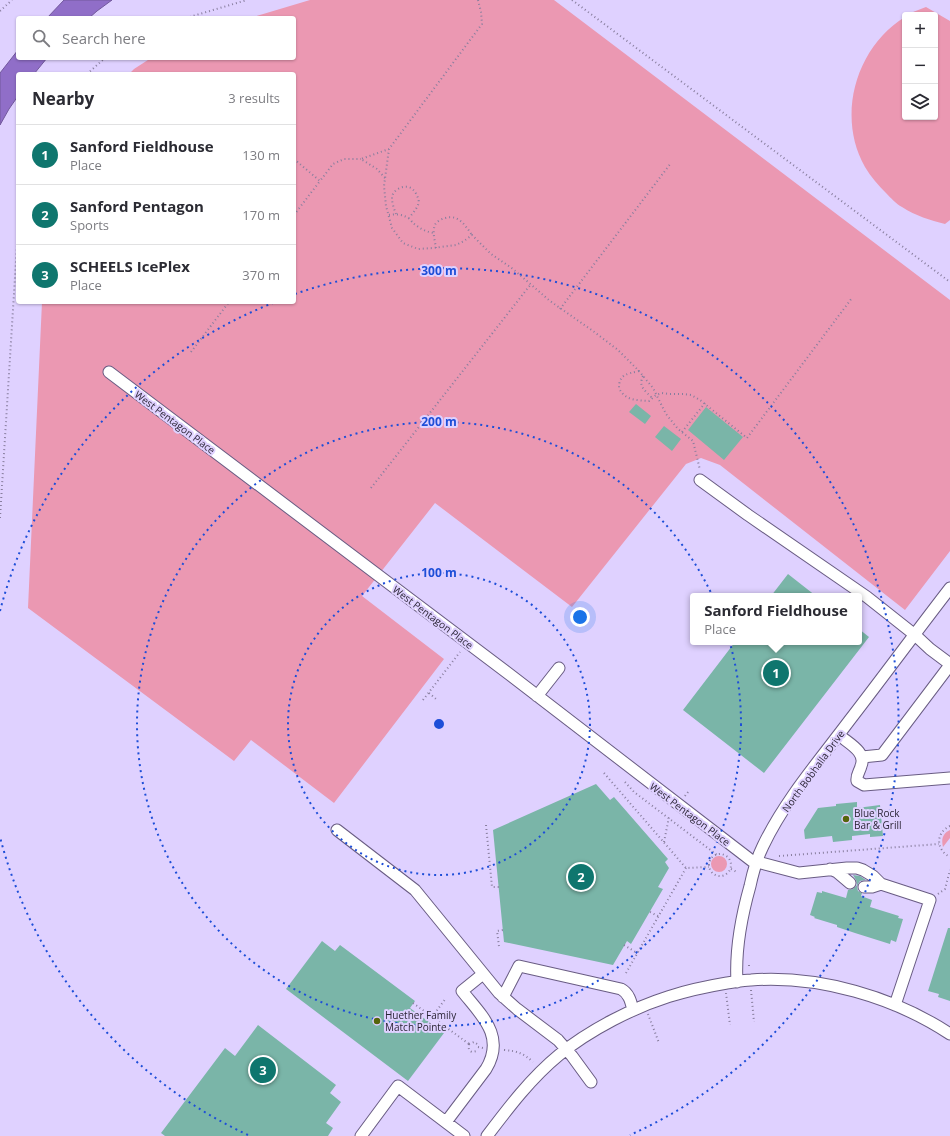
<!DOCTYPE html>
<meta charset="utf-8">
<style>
body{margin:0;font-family:"Open Sans",sans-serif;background:#f2f2f3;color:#2b2b33}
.controls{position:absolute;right:12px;top:12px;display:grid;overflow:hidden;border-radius:4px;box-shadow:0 1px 3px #0004}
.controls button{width:36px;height:36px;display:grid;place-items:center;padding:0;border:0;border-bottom:1px solid #e1e1e2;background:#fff;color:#2b2b33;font:20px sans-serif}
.you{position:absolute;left:580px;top:617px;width:14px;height:14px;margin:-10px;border:3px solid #fff;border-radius:50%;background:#1a73e8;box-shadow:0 0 0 6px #1a73e833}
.badge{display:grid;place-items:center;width:26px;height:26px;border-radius:50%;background:#0f766e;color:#fff;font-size:13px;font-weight:700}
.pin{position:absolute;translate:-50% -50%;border:2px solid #fff;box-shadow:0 1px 4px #0006}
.popup{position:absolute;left:690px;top:593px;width:172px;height:52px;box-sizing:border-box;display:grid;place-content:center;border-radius:4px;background:#fff;filter:drop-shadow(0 1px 3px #0005);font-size:13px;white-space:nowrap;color:#7c7c81}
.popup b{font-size:15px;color:#2b2b33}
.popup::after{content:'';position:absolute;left:50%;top:100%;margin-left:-8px;border:8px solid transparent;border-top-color:#fff}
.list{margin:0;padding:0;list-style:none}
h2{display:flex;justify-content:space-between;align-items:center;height:52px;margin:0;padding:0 16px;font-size:17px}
h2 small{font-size:13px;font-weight:400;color:#7c7c81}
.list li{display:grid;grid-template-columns:26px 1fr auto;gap:12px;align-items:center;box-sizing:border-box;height:60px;padding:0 16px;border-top:1px solid #e1e1e2}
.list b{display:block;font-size:15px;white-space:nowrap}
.list p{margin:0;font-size:13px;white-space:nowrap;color:#7c7c81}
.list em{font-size:13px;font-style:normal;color:#7c7c81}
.icon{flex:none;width:22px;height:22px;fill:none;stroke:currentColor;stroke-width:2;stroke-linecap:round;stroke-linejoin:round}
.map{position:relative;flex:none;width:950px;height:1136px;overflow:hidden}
.search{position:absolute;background:#fff;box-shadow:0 1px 3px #0004;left:16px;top:16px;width:280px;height:44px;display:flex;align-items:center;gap:10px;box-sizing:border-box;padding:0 14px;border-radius:4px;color:#7c7c81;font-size:15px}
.panel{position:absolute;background:#fff;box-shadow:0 1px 3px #0004;left:16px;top:72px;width:280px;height:232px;border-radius:4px}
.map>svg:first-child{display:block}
</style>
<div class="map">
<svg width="950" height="1136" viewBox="0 0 950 1136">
<rect width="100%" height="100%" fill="#dfd1ff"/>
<path fill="#eb98b2" d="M310,0H554L950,300V551L905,610L720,465L701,458L686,464L572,607L435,503L362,596L444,659L334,803L251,740L234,761L28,608L42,302H294V74H129L134,69L151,58H294V18H250Z
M926,7L950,21V220L945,224C930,220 916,216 902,207C896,204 891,198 886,193C878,185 871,177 865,167C836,116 856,47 905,17V117H935V15H908L913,12Z
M950,830V838L943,847C941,839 943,833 950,830Z
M711 864a8 8 0 1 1 16 0a8 8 0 1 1-16 0Z"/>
<path fill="#906ec8" stroke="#72589c" d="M64,0H112L97,11L89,18H47Z
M18,50V58H47L34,74H18V96L9,109L0,125V73Z"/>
<path fill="#7ab5a8" d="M636,404L651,416L645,424L629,412Z
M706,407L743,437L724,460L688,430Z
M664,426L681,439L672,451L655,437Z
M788,574L816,596H771Z
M859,629L869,637L764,773L683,710L735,642H859Z
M596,784L610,800L614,797L668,859L665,862L669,868L658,887L663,889L631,944L627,941L613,965L504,942L493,830Z
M857,802V808L880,805L883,836L870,837V834L852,836V840L833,842L832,836L805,839L804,830L818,808L836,806V804Z
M853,875L860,876L866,880L860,881L858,884L857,887L858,891L862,893L861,896L872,900L870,907L899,916L898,918L903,919L896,942L891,940L890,944L855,933L837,927V925L814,918L815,917L810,915L817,892L822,893V891L846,898L848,890L853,889L857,885L856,880Z
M948,928H950V1001L938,997L939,994L928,991Z
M322,941L335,951L340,945L415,1001L410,1008L444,1033L408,1081L286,989Z
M258,1025L336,1085L330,1093L341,1102L326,1123L333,1128L328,1136H165L161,1133L225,1048L235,1056Z"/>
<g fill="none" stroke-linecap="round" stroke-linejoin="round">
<defs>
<path id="minor" d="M109,372L509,674L756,864
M700,480L748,515L867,597L915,635L930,649L950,664
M537,696L559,668
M839,735C848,743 867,752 861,766C860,771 856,775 857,781L864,785L950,778
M862,757L882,755L950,665
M337,830L415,890L499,993L517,1009L558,1040L572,1056L591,1082
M757,862L799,873L847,868H857L863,870L873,876L881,884L930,900L895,1005
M830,869L837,872L850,883
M864,887H872L881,884
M737,982C735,949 741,918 750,886C753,872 757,858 763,846C785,800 819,761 849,721C883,677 916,632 950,588
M503,997L519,966L621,989C629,993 631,1002 633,1010
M446,1122L486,1069C506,1036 481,1015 462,991L483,974
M361,1136L398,1086L464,1136
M487,1136C509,1107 531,1078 559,1055C576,1041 594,1030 613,1020C651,1000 685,990 727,983C735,982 743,980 751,980C819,975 894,997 950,1034"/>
</defs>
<use href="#minor" stroke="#695c83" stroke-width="13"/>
<path stroke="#887e9e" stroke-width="2" stroke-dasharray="1 3" stroke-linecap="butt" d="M478,0L481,12L482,24L389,149L384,186L386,206L392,228L403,243L418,249L433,248L456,245L464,241L472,235L491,254L513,269L550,301L593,331L618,350L639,371L653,388L666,414L678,429L693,441L700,470
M572,0L950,282
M0,11L12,0
M186,18L247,0
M87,74L105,58
M294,159L320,181L333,164L344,159H361
M385,178L377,169L361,159L389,149
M396,214C394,209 392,203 392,198C392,190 404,184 411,188C414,190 416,193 417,196C419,199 419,202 418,205C416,210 412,214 409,218
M294,215L320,181
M389,215C395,214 402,214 408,218C410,219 412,222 413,223C419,228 426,232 434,233
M436,248C435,241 432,232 435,225C436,222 441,219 445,218C458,214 465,225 472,235
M560,309L671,163
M191,352L229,302
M639,371C627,374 619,374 619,388C625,401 637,400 649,401L656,395L662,393L669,394H684L691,395L700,400L747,438L852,298
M643,376C638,387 645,390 652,398
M682,432L705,403
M371,488L531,284
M0,518L18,229
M429,693L436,699
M423,700L460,652
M604,773L686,868L709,867
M625,782L634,792L717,855
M685,796L688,792
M486,825L492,887H499
M950,826C935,833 936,850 950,857
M664,842L669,817
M709 865a11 11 0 1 1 22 0a11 11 0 1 1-22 0Z
M779,856L939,844
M731,869L737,872
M938,894L945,889L950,870
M650,912L658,916
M624,945L637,953
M499,946L497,931L503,930
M749,965V967
M626,973L686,868
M751,990L754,1022
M726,993L730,1025
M413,1003L469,1044
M648,1014L659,1043
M432,1017L446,998
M469,1044C468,1048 469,1051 472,1052L477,1051
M469,1044L474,1042L477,1044
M478,1047L483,1048
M504,1050C517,1051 523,1053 533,1062"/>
<use href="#minor" stroke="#fff" stroke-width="11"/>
</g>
<g fill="none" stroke="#1d4ed8" stroke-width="2" stroke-dasharray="2 4">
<circle cx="439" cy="724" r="151"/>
<circle cx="439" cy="724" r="302"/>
<path d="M248 1135A453 453 0 0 1 0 837M0 611A453 453 0 0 1 273 303M295 294A453 453 0 0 1 630 1135"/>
</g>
<g fill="#56650b" stroke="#dfd1ff" stroke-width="1.5">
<circle cx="846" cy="819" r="4"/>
<circle cx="377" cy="1021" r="4"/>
</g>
<g text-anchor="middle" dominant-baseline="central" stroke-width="4" stroke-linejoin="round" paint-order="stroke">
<g font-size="10" fill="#2b2536" stroke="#dfd1ff">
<text transform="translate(175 422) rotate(37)">West Pentagon Place</text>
<text transform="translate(433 617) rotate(37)">West Pentagon Place</text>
<text transform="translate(813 771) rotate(-54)">North Bobhalla Drive</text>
<text transform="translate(690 814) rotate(37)">West Pentagon Place</text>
</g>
<g font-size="10" fill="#2b2536" stroke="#dfd1ff" text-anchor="start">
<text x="854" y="813">Blue Rock<tspan x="854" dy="12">Bar &amp; Grill</tspan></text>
<text x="385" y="1015">Huether Family<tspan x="385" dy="12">Match Pointe</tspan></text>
</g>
</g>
<circle cx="439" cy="724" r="6" fill="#1d4ed8" stroke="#dfd1ff" stroke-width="2"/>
<g font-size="12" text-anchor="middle" font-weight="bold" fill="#1d4ed8" stroke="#dfd1ff" stroke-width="4" stroke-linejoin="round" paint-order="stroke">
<text x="439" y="275">300 m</text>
<text x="439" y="426">200 m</text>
<text x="439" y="577">100 m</text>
</g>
</svg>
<div class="controls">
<button>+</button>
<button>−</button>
<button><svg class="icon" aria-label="layers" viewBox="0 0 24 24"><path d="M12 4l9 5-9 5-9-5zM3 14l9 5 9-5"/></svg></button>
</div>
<div class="you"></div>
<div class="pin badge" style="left:776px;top:673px">1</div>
<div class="popup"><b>Sanford Fieldhouse</b>Place</div>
<div class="pin badge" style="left:581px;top:877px">2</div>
<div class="pin badge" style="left:263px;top:1070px">3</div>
<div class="search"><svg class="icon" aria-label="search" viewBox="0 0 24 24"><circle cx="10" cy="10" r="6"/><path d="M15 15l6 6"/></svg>Search here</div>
<section class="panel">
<h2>Nearby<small>3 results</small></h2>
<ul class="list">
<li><span class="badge">1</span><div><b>Sanford Fieldhouse</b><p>Place</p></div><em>130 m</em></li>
<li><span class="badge">2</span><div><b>Sanford Pentagon</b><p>Sports</p></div><em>170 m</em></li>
<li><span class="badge">3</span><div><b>SCHEELS IcePlex</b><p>Place</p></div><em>370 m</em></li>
</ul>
</section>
</div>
